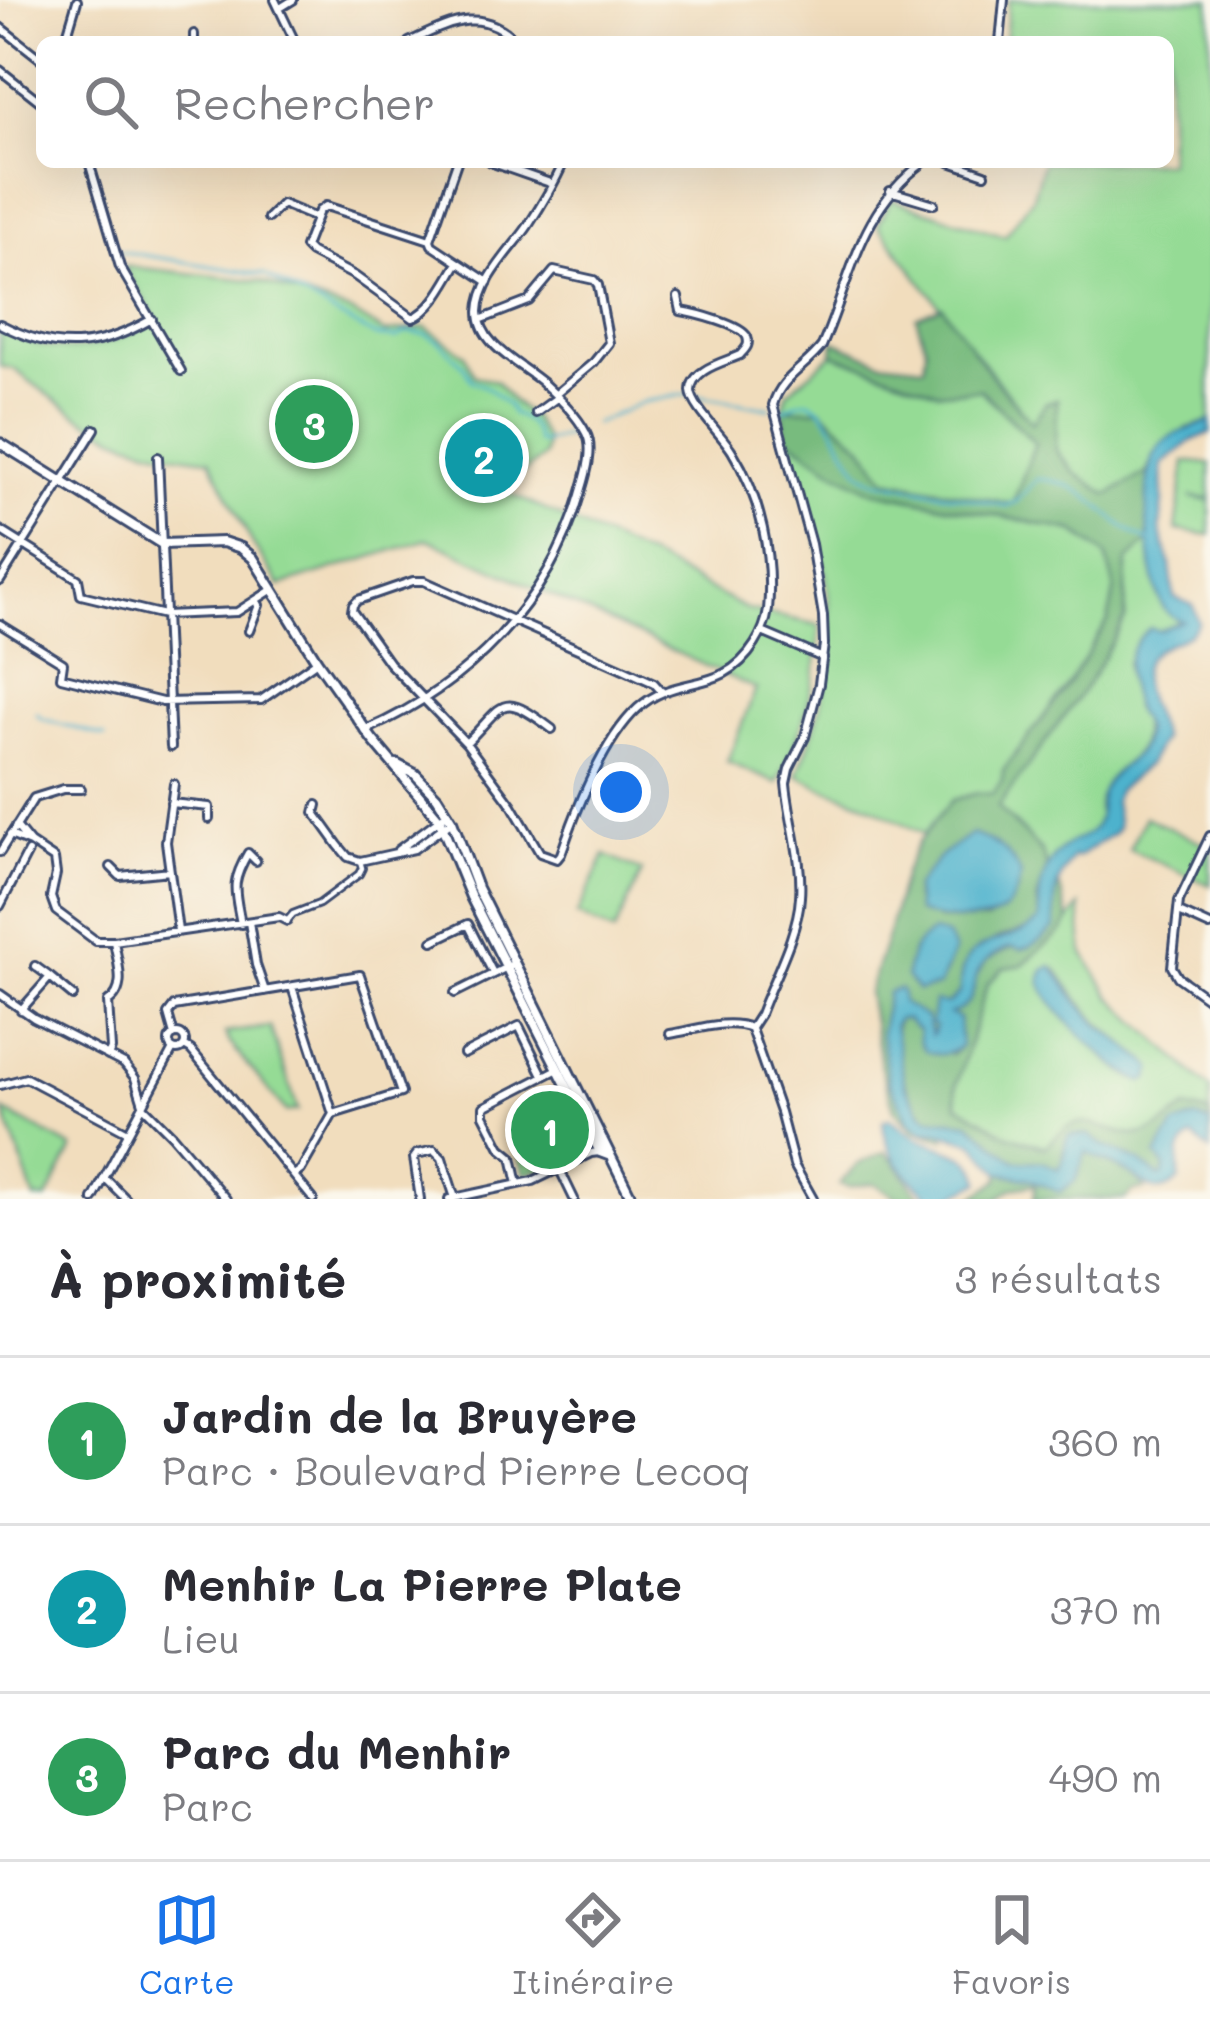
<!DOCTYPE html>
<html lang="fr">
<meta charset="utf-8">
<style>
body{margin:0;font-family:Mali,sans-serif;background:#f7f7f7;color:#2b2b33}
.you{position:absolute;left:621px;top:792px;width:42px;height:42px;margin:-30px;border:9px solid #fff;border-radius:50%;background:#1a73e8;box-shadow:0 0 0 18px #1a73e833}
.badge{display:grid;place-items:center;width:78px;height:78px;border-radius:50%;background:#1a73e8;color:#fff;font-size:39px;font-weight:700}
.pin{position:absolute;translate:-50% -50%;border:6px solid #fff;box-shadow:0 3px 12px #0006}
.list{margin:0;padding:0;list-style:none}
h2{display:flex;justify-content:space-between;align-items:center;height:156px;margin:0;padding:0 48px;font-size:51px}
h2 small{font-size:39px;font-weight:400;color:#7c7c81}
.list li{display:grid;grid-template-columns:78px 1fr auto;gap:36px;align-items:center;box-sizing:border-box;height:168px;padding:0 48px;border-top:3px solid #e1e1e2}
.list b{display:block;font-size:45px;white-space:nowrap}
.list p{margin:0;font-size:39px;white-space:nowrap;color:#7c7c81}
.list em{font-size:39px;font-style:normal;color:#7c7c81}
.icon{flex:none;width:66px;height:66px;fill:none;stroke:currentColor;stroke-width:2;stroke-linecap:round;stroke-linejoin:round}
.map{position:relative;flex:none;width:1210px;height:1199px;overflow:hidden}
.search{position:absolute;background:#fff;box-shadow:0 12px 48px #0002;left:36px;right:36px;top:36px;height:132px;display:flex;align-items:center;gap:30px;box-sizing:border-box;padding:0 42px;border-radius:18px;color:#7c7c81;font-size:45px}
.sheet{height:660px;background:#fff}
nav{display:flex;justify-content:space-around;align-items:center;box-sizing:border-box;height:168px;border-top:3px solid #e1e1e2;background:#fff;font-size:33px;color:#7c7c81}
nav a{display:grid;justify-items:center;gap:6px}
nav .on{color:#1a73e8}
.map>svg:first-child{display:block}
</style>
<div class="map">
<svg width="1210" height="1199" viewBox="0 0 1210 1199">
<rect width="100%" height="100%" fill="#fbf7ec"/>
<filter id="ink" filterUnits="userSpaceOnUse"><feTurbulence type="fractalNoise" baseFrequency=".00833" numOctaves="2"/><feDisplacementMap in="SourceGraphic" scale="24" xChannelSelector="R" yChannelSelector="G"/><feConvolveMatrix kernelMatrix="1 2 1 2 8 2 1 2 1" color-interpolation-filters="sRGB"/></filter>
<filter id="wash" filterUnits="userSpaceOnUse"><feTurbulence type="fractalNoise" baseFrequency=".004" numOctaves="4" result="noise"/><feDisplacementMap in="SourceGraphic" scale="48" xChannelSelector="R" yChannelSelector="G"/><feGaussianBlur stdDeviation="2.7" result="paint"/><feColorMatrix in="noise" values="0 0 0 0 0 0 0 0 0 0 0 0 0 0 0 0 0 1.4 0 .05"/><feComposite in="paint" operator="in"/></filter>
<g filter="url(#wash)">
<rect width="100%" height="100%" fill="#f1ddbd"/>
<path fill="#95db95" stroke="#58857a" stroke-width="3" fill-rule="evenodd" d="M1009,0H1210V421L1187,428L1149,466L1148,472L1108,495L1075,473L1056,451L1046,403L1033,424C978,360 930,291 878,225L891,199L1005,236L1033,197L1043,162H1168V42H1005Z
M123,266L259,281L353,313L385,333L425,327L465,354L474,376L496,381L512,401L532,417L546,441L544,456L502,490L659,562L748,610L820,625C817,683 804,731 777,783L727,762L756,689L428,539L280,586L252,543L210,459C119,450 84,422 14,369L0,366V329C60,361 100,352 156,319Z
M833,354L938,392L980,390L1035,443L1013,504L886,479L863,446L821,409H783L787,392Z
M785,436L833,470L873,491L1073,531L1106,555L1115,590L1108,621L1070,682L1003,771L1002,780L993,794C953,792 947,806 924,834L863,802L821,787L797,774C823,716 835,654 828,590C821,538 801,486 785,436Z
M1185,461L1210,464V499L1190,497L1210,501V535L1176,530Z
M1148,541L1162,606L1184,621L1158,631L1127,662C1125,688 1145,717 1142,735C1140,759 1120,763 1109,780C1105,785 1099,800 1098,806C1097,821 1105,811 1096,825C1083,845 1061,842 1048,870C1038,843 1019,826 997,808L1091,679L1125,619L1127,562Z
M1145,817L1210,846V885L1129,849Z
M605,855L642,872L614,933L577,915Z
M1080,906L1083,952L1111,997L1210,1089V1114L1185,1109C1173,1118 1159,1131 1144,1134C1119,1140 1091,1114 1068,1127C1060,1132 1053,1141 1046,1147L1008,1135L957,1104L956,1087L987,985L1003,968L1022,965L1062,931ZM1056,968C1086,1014 1107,1031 1149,1064L1134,1079C1099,1057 1071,1024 1045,992Z
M270,1027L298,1110L286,1112L230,1043L225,1033Z
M560,1098L587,1148L543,1169L525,1174L516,1147L528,1140L517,1119Z
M4,1111L73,1148L47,1199H35Z"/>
<path fill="#78bb7e" stroke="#4a756e" stroke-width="3" fill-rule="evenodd" d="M942,306L991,375L1032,423L1046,403L1057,399L1056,451L1075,473L1108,495L1148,472V541L1127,562L1125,619L1091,679L998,807L1042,852L1048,870L1037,899L1040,920L1032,928L999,938L972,954L961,992L947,1004L931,1035L926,1017L902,1003L898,989L888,1067L889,1082L909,1121L923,1131L945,1133V1139L914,1131L894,1109L881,1068L868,993L889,930L904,872L919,841L952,800L978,793L993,794L1002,781L1003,771L1070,682L1108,621L1115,589L1106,555L1074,531L873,491L833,470L785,436L783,409H821L863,446L886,479L1013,504L1035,443L981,390L938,392L833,354L834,341L880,361L924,366L926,348L916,317ZM941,856L1018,890L988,920H938L915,899V887Z
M1058,881L1069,920L1062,931L1022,965L1003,968L987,985L956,1086L957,1104L1008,1135L1045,1147C1052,1141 1060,1132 1068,1127C1091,1114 1119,1140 1144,1134C1159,1131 1173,1118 1186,1108L1210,1114V1123L1195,1118L1165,1166L1164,1175L1160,1177L1131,1157L1105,1147L1089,1135L1063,1151L1064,1161L1058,1170L1043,1162L1015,1161L969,1122L929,1118C907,1102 887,1044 898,1019H906L951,1055L960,1047L959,1018L950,1014L987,960L1013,947L1022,949L1042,939Z
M885,1152L893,1159L921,1199H899L874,1183L849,1187L839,1184L858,1164Z
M1086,1152L1132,1175L1146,1189L1134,1191L1125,1199H1034L1036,1184L1013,1188L997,1199H970L999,1180L1000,1173L1031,1179L1060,1192L1075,1181Z"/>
<path fill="#4eb2cd" stroke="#347096" stroke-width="3" d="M1210,421V433L1191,441L1162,465L1163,503L1160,529L1170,564L1174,597L1193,605L1199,622C1191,636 1182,638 1168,644C1121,664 1152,704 1162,739L1148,764L1117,791L1114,801L1118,827L1114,833L1077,858L1073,857C1053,887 1054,893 1055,927C1047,935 1034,948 1022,949C1019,950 1016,947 1012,947C1005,948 992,956 986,961C966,980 984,1003 950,1014L959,1018L961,1046C944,1060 916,1057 919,1031L906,1019H898L894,1025L905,1085L921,1112L929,1118L969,1122L1015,1161L1043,1162L1058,1169C1068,1161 1061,1146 1069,1135H1089L1105,1147L1138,1161L1160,1177L1164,1175L1165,1167L1156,1156L1174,1126L1195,1118L1210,1123V1151L1193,1137C1174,1148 1180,1162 1179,1181C1157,1199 1150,1187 1131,1174C1117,1166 1101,1160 1086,1152L1075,1181L1059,1192L1031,1179L1000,1173L974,1143L937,1131H923L909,1121L889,1081L881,1033L888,992L899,989L902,992V1003L926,1017L931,1035L933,1033L935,1026L931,1024L934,1002L948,1004L960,992C958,931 1011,948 1040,920C1036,895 1043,861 1067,845C1074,840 1084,838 1091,831C1104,818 1096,803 1103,788C1113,766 1147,759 1144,729C1143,723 1138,717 1136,712C1125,679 1121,651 1150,628L1159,631L1182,621C1173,618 1165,613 1161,603C1148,572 1137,472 1160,446C1173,431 1193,429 1210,421Z
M972,834C996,842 1009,851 1021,874C1014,909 1002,920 967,920C948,920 935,919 917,912L915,887L941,856Z
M933,932L947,936L954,951L939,986L918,991L906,977C909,956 914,942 933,932Z
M1052,966L1079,1004L1099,1025L1149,1064L1153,1069L1149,1079L1143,1082C1121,1075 1040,1003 1041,979C1041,976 1043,973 1044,970Z
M889,1118C898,1124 906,1131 915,1136C939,1150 975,1149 981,1181L947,1199H932C909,1178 884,1154 883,1121Z"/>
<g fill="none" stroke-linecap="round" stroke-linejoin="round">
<path stroke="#4eb2cd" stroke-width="3" d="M119,251L265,275
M268,277L375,336L397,338L407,332L426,334L441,343L463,365L472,381L488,388L508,406L512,414C528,419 533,426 538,442L542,443L572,433
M696,395L770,408
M780,411C788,408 800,399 808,401C829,406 846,457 860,471C864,476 871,478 877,481L1006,506L1016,502L1037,479C1091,481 1104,522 1148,541
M595,424L643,402L687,394
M36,713L43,719L105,737"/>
</g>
</g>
<g filter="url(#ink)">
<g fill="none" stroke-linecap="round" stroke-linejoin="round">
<defs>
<path id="pedestrian" d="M287,921L293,914L319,904L359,874L362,868L360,861"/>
<path id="minor" d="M275,0L295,42
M280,8L293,0
M0,27L42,60
M194,34V42
M65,42L77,1
M409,42C448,24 481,4 517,42
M1000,42L1004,0
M0,70L42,103
M89,162L120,267L181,371
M457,162L430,240L432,245L488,282
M490,162L553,184
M950,162L985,174
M890,191L934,204
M268,218L282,204L316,218
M430,240L326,206L319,211L305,247L311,253L355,276L413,318C434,309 446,282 458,263
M480,320L529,301L554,271L594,280L598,285L609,343L594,362L556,394
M0,324C55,353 98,350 152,319
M536,413L558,397
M158,457L171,747
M0,530L78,579L81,595L164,615L237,612L273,589
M0,581L95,429
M0,624L63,663L61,677L162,702L261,700L317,661
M249,631L259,605L256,600
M762,632L823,658
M662,692L654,683L621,668L424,581H413L358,600L353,605L352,611L389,663L466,743L512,805L540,853L557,859L561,854C576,810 604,739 638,708C677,672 721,697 755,644C762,633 766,624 768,610C773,556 761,498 732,451C723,436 692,407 691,391C691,369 725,362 740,355C745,349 750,346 747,337C742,325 694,313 681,311L678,297
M366,730C468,685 548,604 580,495C585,478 595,449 586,433C577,415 559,398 544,384C523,365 479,346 479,312C480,279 511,251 528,226C541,206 554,184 564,162
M466,743C506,704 499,689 552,729
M174,784L166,842L178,931
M171,803L209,807V819
M317,805L315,813L338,845L348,857L360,861L414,849L452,821
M10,835L30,843L16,826
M1210,836L1179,901L1172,967L1178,977L1210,1000
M30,843L54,859L56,874L51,897L56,911L96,941H114L279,917L287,921
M398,850L448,813
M0,852L34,798L63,789H81
M111,867L120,876L170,871
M0,906L28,852
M1179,912L1210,926
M249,922L256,965L265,991
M241,924C235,890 230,884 248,853L256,861
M433,941L468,924L493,973
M35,966L50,977
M292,987L333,1114
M455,993L511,965
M0,994L34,1018L124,1064L135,1078L144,1107L172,1135L226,1199
M21,1010L50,977L73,996
M751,1028L760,1014C773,979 798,934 800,897C803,861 789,819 786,783L789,769L805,737L819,684L824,644L823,616L811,544L773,405C780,378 805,368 822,346C852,277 859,210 924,162
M751,1029L780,1112L794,1165L813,1199
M670,1034C696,1030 726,1018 751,1028
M169 1042a8 8 0 1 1 16 0a8 8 0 1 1-16 0Z
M174,1035L168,1014L174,1006L360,975L401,1093L333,1114L301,1170L294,1175
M184,1046L191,1050L313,1199
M464,1054L519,1026L543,1075
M108,1056L111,1049L108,1002C128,990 117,961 114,941
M0,1085L26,1078L128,1132
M560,1170L574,1199
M105,1178L126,1199
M518,1184L512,1157L501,1148L484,1115V1107L558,1069
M93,1199L173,1049
M420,1199L414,1158L417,1154L434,1150L442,1158L455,1198
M449,1199L533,1181L591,1153L600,1152"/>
<path id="tertiary" d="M0,443L162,544L223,542L241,548L253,558L317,661L372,739L439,819L471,897L600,1152L608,1155
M396,764L415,774L437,797L452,821L477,888L632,1199"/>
</defs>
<use href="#pedestrian" stroke="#3b496c" stroke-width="10"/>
<use href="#minor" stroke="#3b496c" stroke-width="12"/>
<use href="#tertiary" stroke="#3b496c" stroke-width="14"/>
<use href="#pedestrian" stroke="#fff" stroke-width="4.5"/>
<use href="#minor" stroke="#fff" stroke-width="6"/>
<use href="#tertiary" stroke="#fff" stroke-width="8"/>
</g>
</g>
</svg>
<div class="you"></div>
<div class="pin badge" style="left:550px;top:1130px;background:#2e9e5b">1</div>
<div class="pin badge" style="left:484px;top:458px;background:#0f9aa8">2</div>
<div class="pin badge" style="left:314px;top:424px;background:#2e9e5b">3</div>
<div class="search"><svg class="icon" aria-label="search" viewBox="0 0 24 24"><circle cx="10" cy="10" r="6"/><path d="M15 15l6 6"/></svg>Rechercher</div>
</div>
<section class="sheet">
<h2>À proximité<small>3 résultats</small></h2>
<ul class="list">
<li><span class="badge" style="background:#2e9e5b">1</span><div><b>Jardin de la Bruyère</b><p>Parc · Boulevard Pierre Lecoq</p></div><em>360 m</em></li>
<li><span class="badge" style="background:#0f9aa8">2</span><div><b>Menhir La Pierre Plate</b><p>Lieu</p></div><em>370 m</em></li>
<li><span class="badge" style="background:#2e9e5b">3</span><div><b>Parc du Menhir</b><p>Parc</p></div><em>490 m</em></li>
</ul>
</section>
<nav>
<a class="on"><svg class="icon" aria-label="map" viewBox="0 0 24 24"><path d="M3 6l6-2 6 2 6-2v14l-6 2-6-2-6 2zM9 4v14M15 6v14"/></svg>Carte</a>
<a><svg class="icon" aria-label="directions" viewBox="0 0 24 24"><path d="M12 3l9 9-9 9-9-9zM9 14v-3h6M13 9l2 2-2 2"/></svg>Itinéraire</a>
<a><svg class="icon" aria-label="saved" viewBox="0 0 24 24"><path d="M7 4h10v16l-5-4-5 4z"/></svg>Favoris</a>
</nav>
